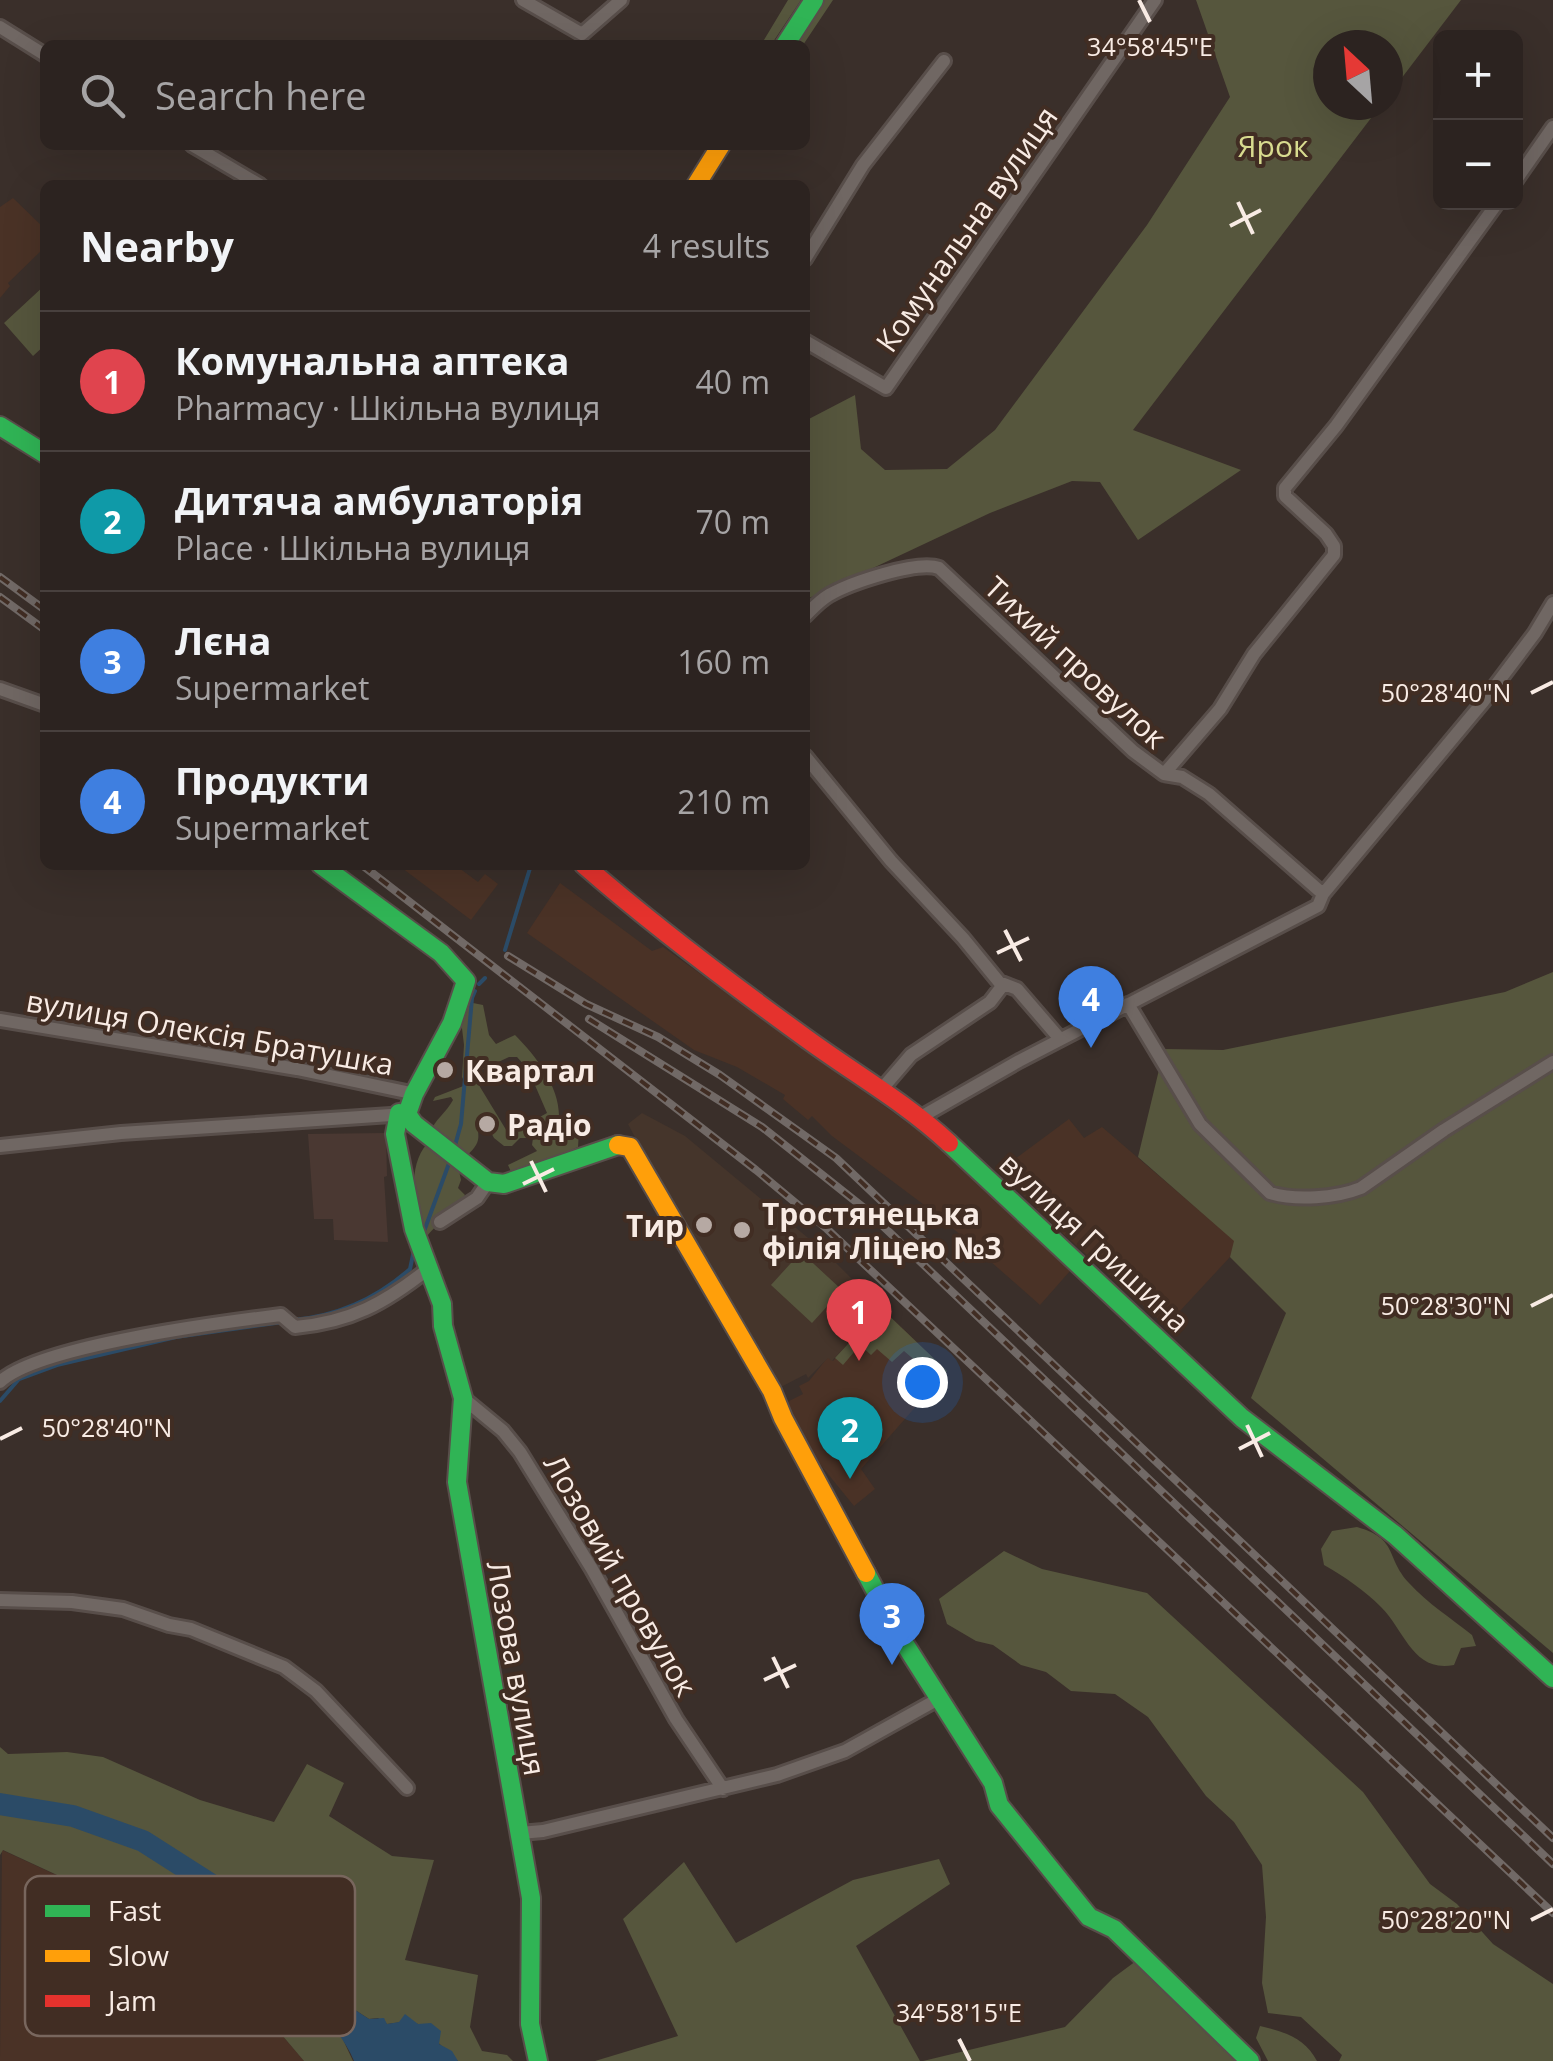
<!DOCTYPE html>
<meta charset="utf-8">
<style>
body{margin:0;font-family:"Open Sans",sans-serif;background:#382f2d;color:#f1f3f6}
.controls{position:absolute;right:30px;top:30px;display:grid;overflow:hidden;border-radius:15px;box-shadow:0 10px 40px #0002}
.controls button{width:90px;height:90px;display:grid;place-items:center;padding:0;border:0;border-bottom:2px solid #48403e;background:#2c2320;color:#f1f3f6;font:50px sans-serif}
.compass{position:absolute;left:1313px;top:30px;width:90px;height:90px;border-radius:50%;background:#2c2320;box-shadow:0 10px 40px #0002;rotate:334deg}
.you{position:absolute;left:922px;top:1382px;width:35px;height:35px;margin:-25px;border:8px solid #fff;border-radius:50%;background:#1a73e8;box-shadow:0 0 0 15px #1a73e833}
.badge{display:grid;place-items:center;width:65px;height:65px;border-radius:50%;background:#db2777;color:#fff;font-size:32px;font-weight:700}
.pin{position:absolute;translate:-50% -82px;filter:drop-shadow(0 2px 5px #0008)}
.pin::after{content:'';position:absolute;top:52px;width:35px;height:30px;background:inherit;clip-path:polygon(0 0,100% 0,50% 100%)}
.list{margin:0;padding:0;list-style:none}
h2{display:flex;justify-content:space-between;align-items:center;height:130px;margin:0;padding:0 40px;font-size:42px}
h2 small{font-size:32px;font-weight:400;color:#a6a4a5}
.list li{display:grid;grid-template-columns:65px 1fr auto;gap:30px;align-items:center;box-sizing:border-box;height:140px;padding:0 40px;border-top:2px solid #48403e}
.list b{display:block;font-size:38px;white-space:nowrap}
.list p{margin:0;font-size:32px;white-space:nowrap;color:#a6a4a5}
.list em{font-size:32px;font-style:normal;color:#a6a4a5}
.icon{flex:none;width:55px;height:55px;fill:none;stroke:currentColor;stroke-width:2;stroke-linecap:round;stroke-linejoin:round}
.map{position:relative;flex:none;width:1553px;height:2061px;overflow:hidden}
.search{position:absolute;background:#2c2320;box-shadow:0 10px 40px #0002;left:40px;top:40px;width:770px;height:110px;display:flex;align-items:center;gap:25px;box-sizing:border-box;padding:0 35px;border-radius:15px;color:#a6a4a5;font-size:38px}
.panel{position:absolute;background:#2c2320;box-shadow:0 10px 40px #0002;left:40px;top:180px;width:770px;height:690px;border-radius:15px}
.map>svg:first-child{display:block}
</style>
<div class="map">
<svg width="1553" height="2061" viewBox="0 0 1553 2061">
<rect width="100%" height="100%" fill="#3a2f2a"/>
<path fill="#4a3832" d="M386,1133L387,1176L384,1177L388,1242L334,1240L333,1219H314L308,1134Z"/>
<path fill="#4a3226" d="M13,198L45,229V247L8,283L10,286L0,298V207Z
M404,865H455L478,882L485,874L498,884L471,920L402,868Z
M560,883L652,951L663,947L926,1136L1070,1271L1040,1305L939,1216L832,1136L812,1116L808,1120L783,1099L785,1095L737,1067L694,1050L527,933Z
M1069,1119L1084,1138L1102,1127L1235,1241L1230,1257L1166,1326L1049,1221L999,1171Z
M881,1308L947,1371L861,1469L875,1489L854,1506L819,1463L785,1403L803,1394L799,1386L809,1381L828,1357L833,1361Z
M2,1850L204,1943L304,2061H0Z"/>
<path fill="#45352b" d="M642,1113L685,1136L825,1252L881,1308L832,1361L828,1358L808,1378L806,1374L777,1389L672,1208L628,1124Z"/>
<path fill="#56563d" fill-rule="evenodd" d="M788,0H801L771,45H761Z
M820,0H833L803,45H789Z
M1196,0H1461L1388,96V45H1328V105H1381L1133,430L1241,470L1138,540L1100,482L1072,481L990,513L805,600V421L855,395L861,449L885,470L947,469L995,430L1147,225L1230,97Z
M45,285V345L33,356L4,323Z
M1553,972V1653L1251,1398L1286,1313L1230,1257L1234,1241L1138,1157L1164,1049L1223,1050L1505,992Z
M468,1002L483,1005L489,1035L496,1044L515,1035C536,1056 560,1087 559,1118L579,1131L578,1147L513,1176L508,1165L537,1151L532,1145L533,1138H520L512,1146H504L494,1138L481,1114C472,1133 488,1138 466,1156L430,1133C435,1119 446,1113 453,1100L451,1097L433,1101L435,1097L466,1085L462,1077L464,1045L461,1020ZM509,1057H517L528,1069L547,1113L538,1118L537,1126L529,1122L518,1130L508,1133L474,1077L477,1072Z
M427,1144L458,1166L461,1180L458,1188L465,1195C454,1215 432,1225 421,1245C416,1215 405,1168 427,1144Z
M801,1252L842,1290L812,1323L771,1285Z
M881,1308L947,1371L939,1381L904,1351L892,1362L877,1349L871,1355L860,1345L843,1365L835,1358Z
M1357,1527C1399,1539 1385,1557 1409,1583C1428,1604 1451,1618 1472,1635L1476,1646L1461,1648L1454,1665C1413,1673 1405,1631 1381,1607C1364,1590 1345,1577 1324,1565L1321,1549L1332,1531Z
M1004,1551L1042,1569L1147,1593L1363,1792L1430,1884L1457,1904L1493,1944L1553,1984V2061H1339L1342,2055L1301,2017L1268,2013L1262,1983L1266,1917L1262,1865L1234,1822L1206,1796L1148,1717L1115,1694L1071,1691L1046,1672L1021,1665L993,1645L976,1641L947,1624L939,1599Z
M0,1747L8,1754L67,1752L103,1757L200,1800L274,1822L307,1764L344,1783L329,1816L392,1856L434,1860L405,1960L478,1975L470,2027L482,2051L507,2055L513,2061H458L418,2024L410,2021L387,2024L378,2018L369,2019L332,1995L325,1984L311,1996L339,2031L353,2061H304L204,1943L3,1850L0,1855Z
M939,1859L950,1884L856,1946L920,2061H595L678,2036L623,1919L684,1862L736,1943L853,1880Z
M1136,1961L1240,2061H923L1065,2027L1113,1978Z
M1260,2026C1285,2032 1305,2038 1317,2061H1268L1256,2038Z"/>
<path fill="#2b4b67" d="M315,1977L332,1995L369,2019L384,2018L387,2024L399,2022L405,2014L418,2024L431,2023L441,2031L439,2044L452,2051L458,2061H354C342,2031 315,2011 306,1981Z"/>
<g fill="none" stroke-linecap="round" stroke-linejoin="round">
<path stroke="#2b4b67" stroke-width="4" d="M505,950L531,865
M479,984L485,978
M454,1149L461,1124L472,998L475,991
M423,1234L451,1158
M293,1320C339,1316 376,1299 410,1269L414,1250
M0,1401L19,1379L57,1365L176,1337L283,1322"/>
<path stroke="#2b4b67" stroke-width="22" d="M0,1804L73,1816L143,1841L215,1887L326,2000"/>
<defs>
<path id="street" d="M523,0L582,34L621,0
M0,27L45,55
M192,145L260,185
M1516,180L1553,127
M805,259L863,165L944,61
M805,341L886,388L1155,0
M805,616C813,608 819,601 829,595C850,583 917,560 939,568L1133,751L1164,774L1182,777L1209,794L1323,894
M0,689L45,705
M805,756L891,861L963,938L999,982L1017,989L1060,1039
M1164,774L1220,709L1254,654L1334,555V546L1326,534L1285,496V488L1336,426L1498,202
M1128,1004L1200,1124L1270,1193C1296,1201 1336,1198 1361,1188L1444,1130L1553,1062
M0,1020L297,1069L411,1093
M881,1090L911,1055L990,1002L1003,985
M921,1117L1019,1061L1318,906L1323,894L1483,702L1535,633L1553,603
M0,1146L121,1133L406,1114
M440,1222L477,1198L488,1182
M0,1382C37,1346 224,1322 281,1315L295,1327C351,1322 385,1303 428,1269
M463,1398L503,1431L520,1452L592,1569L676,1719L723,1789
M0,1600L72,1602L123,1609L169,1625L191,1629L284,1667L316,1691L407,1788
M520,1833L543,1831L777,1775L845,1751L940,1698"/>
<path id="fast" d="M785,45L814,0
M0,426L45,454
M321,865L441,953L466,981L452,1023L414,1094L407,1114L414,1124L488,1182L504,1184L618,1145
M399,1113L395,1134L414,1229L442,1304L443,1326L463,1398L457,1482L531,1898L530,2024L538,2061
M949,1143L1242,1418L1395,1535L1553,1678
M866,1573L899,1635L993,1783L999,1805L1089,1917L1114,1929L1250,2061"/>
<path id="slow" d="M696,185L721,145
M618,1145L630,1147L772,1391L783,1418L866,1573"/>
<path id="jam" d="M584,865C655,927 731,984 807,1039C855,1074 906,1103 949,1143"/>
</defs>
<use href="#street" stroke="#584e4a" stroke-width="18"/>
<use href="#fast" stroke="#584e4a" stroke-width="22"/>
<use href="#slow" stroke="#584e4a" stroke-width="22"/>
<use href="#jam" stroke="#584e4a" stroke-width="22"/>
<use href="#street" stroke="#706763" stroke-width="12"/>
<use href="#fast" stroke="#30b455" stroke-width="18"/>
<use href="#slow" stroke="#ff9f0a" stroke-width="18"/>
<use href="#jam" stroke="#e5322d" stroke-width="18"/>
<defs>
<path id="rail" d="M0,577L45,610
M0,597L45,630
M362,865L756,1170L827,1229L1553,1913
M508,956L586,1004L658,1037L720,1075L836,1158L1553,1838
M589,1019L762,1127L864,1208L1553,1864"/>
</defs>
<use href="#rail" stroke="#716966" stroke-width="8"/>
<use href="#rail" stroke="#412d23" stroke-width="4" stroke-dasharray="11" stroke-linecap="butt"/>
</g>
<path fill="none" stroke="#f8ebe4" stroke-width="4" d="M1139,0L1150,22M1238,202L1253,234M1230,226L1261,210M1531,693L1553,682M1005,930L1021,961M997,953L1029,938M531,1161L546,1192M523,1184L554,1169M1531,1306L1553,1295M1247,1425L1262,1457M0,1439L22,1428M1239,1449L1270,1433M773,1657L788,1688M764,1680L796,1665M1531,1920L1553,1909M959,2039L970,2061"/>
<g fill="#b6a9a3" stroke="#412d23" stroke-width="4">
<circle cx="445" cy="1070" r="10"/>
<circle cx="487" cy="1124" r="10"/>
<circle cx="704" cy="1225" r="10"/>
<circle cx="742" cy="1230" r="10"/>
</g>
<g text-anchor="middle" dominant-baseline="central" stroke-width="8" stroke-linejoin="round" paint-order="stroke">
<g font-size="30" fill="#d8db8f" stroke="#412d23">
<text x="1273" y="145">Ярок</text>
</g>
<g font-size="30" fill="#f8ebe4" stroke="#412d23">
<text transform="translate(966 229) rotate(-55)">Комунальна вулиця</text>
<text transform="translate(1076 662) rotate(43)">Тихий провулок</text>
<text transform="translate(210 1032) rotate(10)">вулиця Олексія Братушка</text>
<text transform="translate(1095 1242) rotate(43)">вулиця Гришина</text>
<text transform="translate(621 1575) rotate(60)">Лозовий провулок</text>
<text transform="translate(517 1668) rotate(80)">Лозова вулиця</text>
</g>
<g font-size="30" font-weight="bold" fill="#f8ebe4" stroke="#412d23" text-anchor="start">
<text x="465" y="1070">Квартал</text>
<text x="507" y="1124">Радіо</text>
<text x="762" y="1213">Тростянецька<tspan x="762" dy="34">філія Ліцею №3</tspan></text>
<text x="684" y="1225" text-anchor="end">Тир</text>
</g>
</g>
<rect x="25" y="1876" width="330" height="160" rx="15" fill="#412d23" stroke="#78665d" stroke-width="2.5"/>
<rect x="45" y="1905" width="45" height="12" fill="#30b455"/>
<rect x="45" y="1950" width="45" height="12" fill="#ff9f0a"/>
<rect x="45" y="1995" width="45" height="12" fill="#e5322d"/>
<g font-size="28" fill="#f8ebe4">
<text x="108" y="1921">Fast</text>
<text x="108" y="1966">Slow</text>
<text x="108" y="2011">Jam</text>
</g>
<g font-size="25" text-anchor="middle" fill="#f8ebe4" stroke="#412d23" stroke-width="8" stroke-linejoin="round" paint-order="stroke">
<text x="1150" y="56">34°58'45"E</text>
<text x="1446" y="702">50°28'40"N</text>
<text x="1446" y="1315">50°28'30"N</text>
<text x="107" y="1437">50°28'40"N</text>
<text x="1446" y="1929">50°28'20"N</text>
<text x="959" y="2022">34°58'15"E</text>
</g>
</svg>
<div class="controls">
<button>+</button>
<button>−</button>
</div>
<svg class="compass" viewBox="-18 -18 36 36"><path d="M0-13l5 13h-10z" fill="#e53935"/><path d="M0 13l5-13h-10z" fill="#a6a4a5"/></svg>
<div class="you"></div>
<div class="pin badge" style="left:859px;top:1361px;background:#e0444e">1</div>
<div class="pin badge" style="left:850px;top:1479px;background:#0f9aa8">2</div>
<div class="pin badge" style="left:892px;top:1665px;background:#3f7fe0">3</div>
<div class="pin badge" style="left:1091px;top:1048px;background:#3f7fe0">4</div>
<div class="search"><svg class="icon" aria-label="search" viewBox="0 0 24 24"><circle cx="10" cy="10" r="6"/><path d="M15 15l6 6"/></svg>Search here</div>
<section class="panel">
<h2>Nearby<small>4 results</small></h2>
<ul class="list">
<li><span class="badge" style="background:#e0444e">1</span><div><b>Комунальна аптека</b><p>Pharmacy · Шкільна вулиця</p></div><em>40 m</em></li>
<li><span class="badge" style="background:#0f9aa8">2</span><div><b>Дитяча амбулаторія</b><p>Place · Шкільна вулиця</p></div><em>70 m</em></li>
<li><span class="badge" style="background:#3f7fe0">3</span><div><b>Лєна</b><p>Supermarket</p></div><em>160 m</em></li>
<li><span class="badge" style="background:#3f7fe0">4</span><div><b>Продукти</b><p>Supermarket</p></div><em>210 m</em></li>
</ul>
</section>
</div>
